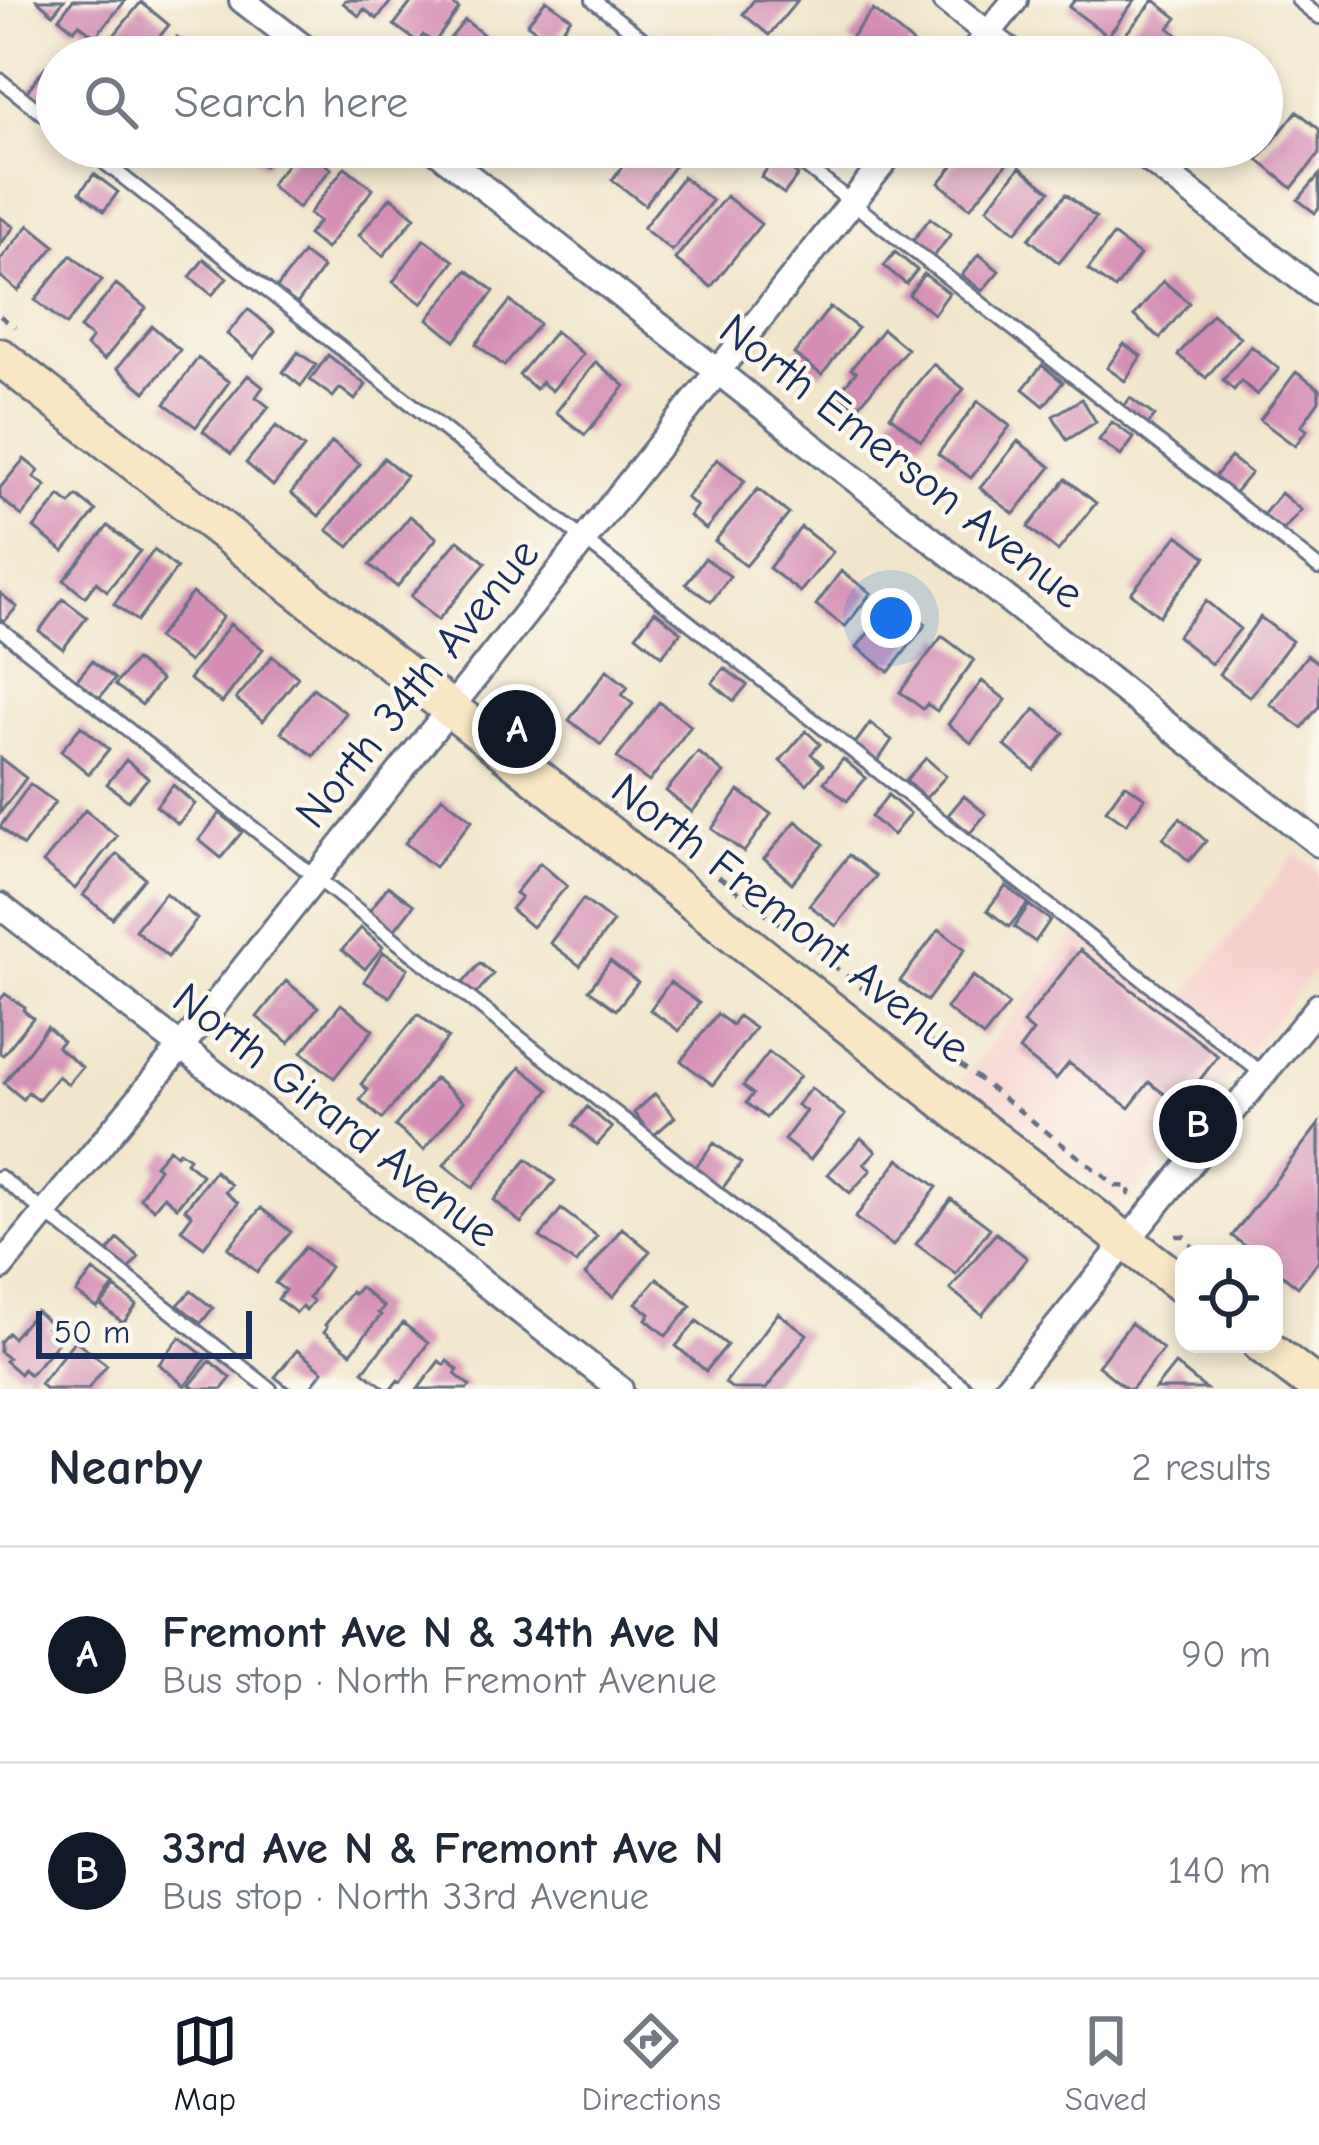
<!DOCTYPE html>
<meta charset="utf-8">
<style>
body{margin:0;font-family:"Comic Neue",sans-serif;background:#f6f6f7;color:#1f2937}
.controls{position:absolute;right:36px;bottom:36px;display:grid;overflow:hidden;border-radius:24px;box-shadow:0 6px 18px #0003}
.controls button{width:108px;height:108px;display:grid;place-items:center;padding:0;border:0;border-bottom:3px solid #e0e1e3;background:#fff;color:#1f2937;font:60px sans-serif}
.scale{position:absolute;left:36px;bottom:30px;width:216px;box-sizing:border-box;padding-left:12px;border:6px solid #1b2f5e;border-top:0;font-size:33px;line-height:42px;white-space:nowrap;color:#1b2f5e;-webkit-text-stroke:9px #fbf7ec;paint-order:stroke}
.you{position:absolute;left:891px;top:618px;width:42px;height:42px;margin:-30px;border:9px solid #fff;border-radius:50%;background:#1a73e8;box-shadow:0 0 0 18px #1a73e833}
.badge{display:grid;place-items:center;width:78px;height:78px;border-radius:50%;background:#111827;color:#fff;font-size:39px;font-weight:700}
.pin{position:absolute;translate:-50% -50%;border:6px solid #fff;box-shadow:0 3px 12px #0006}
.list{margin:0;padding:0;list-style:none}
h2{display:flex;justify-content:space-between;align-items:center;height:156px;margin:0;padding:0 48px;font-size:51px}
h2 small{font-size:39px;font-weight:400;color:#747a83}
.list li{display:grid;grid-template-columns:78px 1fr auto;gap:36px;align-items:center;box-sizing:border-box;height:216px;padding:0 48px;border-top:3px solid #e0e1e3}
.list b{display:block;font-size:45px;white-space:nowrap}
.list p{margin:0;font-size:39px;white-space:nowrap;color:#747a83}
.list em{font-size:39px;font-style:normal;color:#747a83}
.icon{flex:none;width:66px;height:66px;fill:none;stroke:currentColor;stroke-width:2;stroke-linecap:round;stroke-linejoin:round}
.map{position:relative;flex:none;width:1319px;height:1389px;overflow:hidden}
.search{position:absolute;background:#fff;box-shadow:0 6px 18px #0003;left:36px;right:36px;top:36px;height:132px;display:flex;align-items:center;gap:30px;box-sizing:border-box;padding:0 42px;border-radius:66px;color:#747a83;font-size:45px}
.sheet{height:588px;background:#fff}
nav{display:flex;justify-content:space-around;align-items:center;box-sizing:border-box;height:168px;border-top:3px solid #e0e1e3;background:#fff;font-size:33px;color:#747a83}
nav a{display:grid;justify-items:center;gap:6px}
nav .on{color:#111827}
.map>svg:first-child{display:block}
</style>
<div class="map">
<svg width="1319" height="1389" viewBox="0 0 1319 1389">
<rect width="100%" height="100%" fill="#fbf7ec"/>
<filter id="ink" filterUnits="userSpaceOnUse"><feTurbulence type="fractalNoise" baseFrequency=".00833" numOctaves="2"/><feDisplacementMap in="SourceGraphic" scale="24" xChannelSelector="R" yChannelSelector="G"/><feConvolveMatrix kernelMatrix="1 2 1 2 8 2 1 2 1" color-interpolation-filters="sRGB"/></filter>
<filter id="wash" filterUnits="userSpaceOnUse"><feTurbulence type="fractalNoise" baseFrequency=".004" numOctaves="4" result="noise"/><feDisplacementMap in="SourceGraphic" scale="48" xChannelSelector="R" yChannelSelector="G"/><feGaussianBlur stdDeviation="2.7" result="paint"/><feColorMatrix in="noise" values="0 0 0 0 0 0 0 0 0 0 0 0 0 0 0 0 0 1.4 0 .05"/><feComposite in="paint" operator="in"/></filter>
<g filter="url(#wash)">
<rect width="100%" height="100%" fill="#f1e6cb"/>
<path fill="#f7d0cc" d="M1296,853L1319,872V965L1136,1192L1128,1197H1109L962,1080L1083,926L1181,1001Z"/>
<g id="blocks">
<path fill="#d48eb5" d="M37,0H64L53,14Z
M73,0H126L95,37L79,24L74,30L59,18Z
M345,0H392L377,19L364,9L359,16L343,3Z
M413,0H432L437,4L440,0H447L459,9L434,43L423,35L418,42L394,25Z
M546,0L571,18L552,43L527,24Z
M754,0H798L769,35L743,14Z
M1075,0H1135L1108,36L1069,7Z
M1154,0L1177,18L1169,28L1186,42L1174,57H1138L1119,42Z
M141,2L169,25L143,57H102L99,54Z
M873,10L913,43L902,57H870L849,40Z
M465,20L494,43L483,57H435Z
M177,37L201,57H161Z
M1208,38L1227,54L1225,57H1192Z
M45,67L57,76V101L49,112L25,94Z
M1262,90L1270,96L1263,105L1279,117L1262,139Z
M1297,111L1319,129V154L1292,188L1258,160Z
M240,147H280L264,166Z
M301,147H305L331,169L298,208L270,185Z
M637,147H675L684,153L645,205L612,180Z
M968,147H992L1009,161L970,208L939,183Z
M775,158L798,175L784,194L761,177Z
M345,167L373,189L326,249L308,235L319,221L309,214Z
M1020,167L1050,191L1016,232L987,208Z
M94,174L118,192L104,211L80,192Z
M1319,175V208L1315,213L1298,200Z
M683,177L712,201L672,251L643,228Z
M1066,194L1096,218L1059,263L1029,239Z
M726,196L761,224L711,287L675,259Z
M391,197L415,217L383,256L359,235Z
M0,217L14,227L0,245Z
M930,218L951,234L932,259L911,243Z
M29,225L55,246L18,291L0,276V260Z
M1113,235L1140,255L1115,289L1088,270Z
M424,239L454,261L422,304L393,282Z
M895,252L917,270L906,284L884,266Z
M303,253L323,268L297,304L276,289Z
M979,254L999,271L982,291L962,275Z
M71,255L102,280L66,325L35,300Z
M204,259L227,278L212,295L190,277Z
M467,270L494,291L455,341L428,319Z
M924,274L949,293L934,314L909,295Z
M1163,281L1189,303L1160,338L1134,316Z
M116,284L146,308L104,360L86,346L92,338L80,328Z
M510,301L539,324L504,366L476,344Z
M830,307L858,328L822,375L794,354Z
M248,309L275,331L254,357L227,334Z
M1212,314L1240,337L1206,378L1178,355Z
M152,326L180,350L145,392L117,368Z
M883,329L907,349L857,408L839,393L856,372L851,369Z
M555,331L583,354L552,391L541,382L536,389L519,375Z
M1124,344L1141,356L1125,381L1107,368Z
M1251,346L1279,369L1257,395L1241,381L1234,390L1223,380Z
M298,352L316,365L301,386L283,372Z
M328,355L366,385L355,400L340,388L333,397L310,380Z
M198,358L229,382L196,427L165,404Z
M596,362L625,386L585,435L556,412Z
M933,364L964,389L921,441L890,416Z
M1042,365L1063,382L1044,406L1023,389Z
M1296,372L1319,389V401L1301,426L1307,430L1295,446L1260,420Z
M248,375L263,387L256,397L269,407L231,454L203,431Z
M1130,398L1155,416L1147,426L1123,408Z
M1082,399L1096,422L1067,440L1053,416Z
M978,401L1010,426L971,478L938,454Z
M1112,422L1134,438L1121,456L1099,440Z
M276,426L304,448L273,486L246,463Z
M1018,441L1051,467L1014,514L980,488Z
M332,442L360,464L319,516L291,493Z
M1231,457L1251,473L1233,495L1213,479Z
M384,458L406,476L349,547L327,530Z
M24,459L39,471L34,477L46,486L22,516L0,498V488Z
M717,459L745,481L706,529L689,516L697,506L686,498Z
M1066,479L1096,503L1058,551L1028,527Z
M758,489L789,514L746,566L715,541Z
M1281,493L1301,510L1283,531L1263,515Z
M60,496L70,504L77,496L96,511L64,552L34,528Z
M410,516L437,538L397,587L370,565Z
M108,526L140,551L107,591L96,582L85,597L64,580Z
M801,527L833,552L800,592L769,568Z
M1178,535L1206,557L1159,616L1131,593Z
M458,540L486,563L438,620L411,596Z
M154,550L177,568L137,621L114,604Z
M705,558L730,576L711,602L686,584Z
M841,571L871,593L845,627L816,605Z
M0,593L17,607L4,622L0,619Z
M192,593L223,617L189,662L157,638Z
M63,599L87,617L63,649L39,631Z
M895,599L926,624L889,672L857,647Z
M1206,601L1240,629L1211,664L1177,636Z
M655,611L681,632L662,656L636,635Z
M1260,617L1292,641L1250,697L1219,674Z
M230,624L263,649L222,703L189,679Z
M942,636L974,660L937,711L927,704L923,709L900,692Z
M1307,655L1319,664V706L1302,728L1270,704Z
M272,656L298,677L263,721L236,699Z
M135,660L161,680L142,705L115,685Z
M92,661L115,679L97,701L74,683Z
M724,668L747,685L734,701L712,683Z
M607,670L628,687L622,695L633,704L601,745L569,720Z
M982,681L1006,700L971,743L948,724Z
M313,688L346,713L314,756L281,732Z
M659,702L691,726L649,782L617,758Z
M1035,709L1064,733L1034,770L1005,746Z
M870,723L892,740L877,762L854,745Z
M81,726L109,749L89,774L61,751Z
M806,731L820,744L811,754L823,765L807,784L780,761Z
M698,752L724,773L692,812L666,791Z
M0,758L26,778L0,813Z
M926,758L946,776L926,798L906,780Z
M843,759L866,778L847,801L824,782Z
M126,760L148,778L128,801L107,784Z
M30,784L55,802L23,846L0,827Z
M1125,784L1145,798L1126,824L1106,810Z
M173,785L195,804L178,824L156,806Z
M739,791L771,814L744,852L712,829Z
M888,795L910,814L893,835L871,817Z
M964,796L986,814L970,833L948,815Z
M442,797L472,820L435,867L405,843Z
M85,810L117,836L75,889L43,863Z
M220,813L242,832L221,858L199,840Z
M1180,818L1206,841L1189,861L1163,838Z
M796,821L824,844L792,883L764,859Z
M117,854L145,878L112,918L83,895Z
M849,855L876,876L836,926L809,905Z
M540,863L567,886L532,927L511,909L521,897L515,893Z
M388,886L414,905L393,932L368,913Z
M1006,886L1028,903L1009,927L987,910Z
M165,893L197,919L168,957L135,930Z
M583,899L613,922L580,966L550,943Z
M1029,905L1050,920L1035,942L1014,927Z
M361,928L383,947L365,969L342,950Z
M939,929L965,949L927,1001L900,981Z
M1080,950L1218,1056L1180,1106L1149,1082L1129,1108L1069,1063L1056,1079L1019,1050L1033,1031L1023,1023Z
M383,952L408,968L390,997L364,981Z
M610,961L638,982L616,1010L589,990Z
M480,963L493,974L475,995L462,984Z
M973,976L1009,1005L983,1037L946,1008Z
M286,981L318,1007L289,1043L257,1017Z
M670,982L699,1003L679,1031L650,1010Z
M5,994L25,1007L23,1010L33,1018L3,1055L0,1053V1000Z
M341,1004L373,1030L334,1078L302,1052Z
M418,1014L448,1038L382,1119L360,1100L368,1090L361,1084Z
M717,1014L732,1025L738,1016L755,1028L713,1085L681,1061Z
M47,1027L63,1041L57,1047L82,1067L68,1084L58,1076L38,1100L28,1092L23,1099L4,1083Z
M769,1052L800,1076L766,1118L746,1103L753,1094L743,1086Z
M520,1067L549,1090L473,1188L444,1165Z
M435,1078L463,1102L424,1150L395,1126Z
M811,1088L845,1115L810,1160L784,1140L806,1111L797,1105Z
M655,1094L675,1117L653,1136L634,1113Z
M587,1107L612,1128L597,1145L573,1125Z
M1319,1124V1260L1298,1287L1274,1268V1254H1256L1232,1236Z
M861,1138L876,1151L864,1164L871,1170L850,1193L828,1174Z
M714,1143L741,1163L722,1189L695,1168Z
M169,1149L176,1155L179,1151L189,1158L186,1162L202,1175L177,1207L164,1196L154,1209L140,1198L159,1168L155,1165Z
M527,1159L555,1181L521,1223L494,1200Z
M899,1159L937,1187L893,1246L855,1218Z
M215,1171L231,1185L225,1192L238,1203L204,1247L181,1230L192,1215L185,1209Z
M951,1199L990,1228L956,1274L916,1244Z
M261,1208L291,1232L257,1272L228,1248Z
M561,1209L597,1236L576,1264L540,1237Z
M622,1228L650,1251L613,1297L585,1275Z
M996,1233L1027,1258L982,1315L950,1289Z
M118,1239L139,1257L127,1271L106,1254Z
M305,1247L330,1267L309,1297L313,1301L306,1310L302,1306L296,1313L278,1299L285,1290L275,1283Z
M93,1271L114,1286L97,1308L76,1293Z
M657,1278L691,1306L666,1336L646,1319L650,1314L636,1303Z
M360,1287L384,1307L378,1313L381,1315L351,1353L324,1332L327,1327L325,1325L351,1292L354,1294Z
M115,1288L137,1305L123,1323L101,1305Z
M191,1291L213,1308L201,1323L178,1305Z
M36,1311L51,1324L47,1328L60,1340L30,1375L23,1369L20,1374L5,1361L8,1358L0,1352V1342L8,1333L13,1338Z
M778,1313L807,1334L766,1389H733L725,1383Z
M697,1321L727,1345L706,1371L676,1346Z
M403,1323L428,1343L401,1382L398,1380L391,1389H386L363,1371Z
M1131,1323L1163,1349L1132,1389H1127L1098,1366Z
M180,1337L207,1358L185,1386L159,1364Z
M75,1340L107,1365L88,1389H46L40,1384Z
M297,1350L323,1371L309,1389H290L275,1377Z
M210,1361L231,1378L222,1389H195L190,1385Z
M439,1361L444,1365L447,1361L458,1370L455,1374L470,1386L467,1389H418Z
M1175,1364L1206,1389H1155Z"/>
</g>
</g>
<g filter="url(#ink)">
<use href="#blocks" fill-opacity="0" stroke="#666f84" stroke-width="3"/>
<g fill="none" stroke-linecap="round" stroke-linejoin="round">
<defs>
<path id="lane" d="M593,0L666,57
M1298,0L1319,17
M0,80L57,125
M85,147L1263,1074
M781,147L1319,568
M0,629L966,1389
M0,1177L270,1389"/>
<path id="street" d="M242,0L316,57
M945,0L1018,57
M969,57L1015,0
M432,147L1319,844
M1133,147L1319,293
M0,906L620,1389
M0,1268L198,1026L896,147
M1006,1389L1319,1006"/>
<path id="secondary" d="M0,357L471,725L972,1123L1184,1286
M1261,1344L1319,1388"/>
</defs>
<use href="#lane" stroke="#666f84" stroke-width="18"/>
<use href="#street" stroke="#666f84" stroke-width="30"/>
<use href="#secondary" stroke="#666f84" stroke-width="42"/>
<path stroke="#666f84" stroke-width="4.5" stroke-dasharray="9 9" stroke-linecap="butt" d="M0,316L15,327
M718,876L1116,1186L1131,1187L1128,1196
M1176,1236H1184L1195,1250"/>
<use href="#lane" stroke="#fff" stroke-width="12"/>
<use href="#street" stroke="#fff" stroke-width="24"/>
<use href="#secondary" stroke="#f9e7c3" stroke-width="36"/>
</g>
</g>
<g text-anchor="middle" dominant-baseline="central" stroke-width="9" stroke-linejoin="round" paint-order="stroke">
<g font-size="45" fill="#1b2f5e" stroke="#fbf7ec">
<text transform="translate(902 461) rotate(38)">North Emerson Avenue</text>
<text transform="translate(417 683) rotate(-51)">North 34th Avenue</text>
<text transform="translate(791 918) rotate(38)">North Fremont Avenue</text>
<text transform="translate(336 1115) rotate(38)">North Girard Avenue</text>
</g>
</g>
</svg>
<div class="controls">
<button><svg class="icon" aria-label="locate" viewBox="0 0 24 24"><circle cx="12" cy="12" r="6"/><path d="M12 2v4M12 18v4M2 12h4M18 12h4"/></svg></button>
</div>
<div class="scale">50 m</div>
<div class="you"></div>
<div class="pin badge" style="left:517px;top:729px">A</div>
<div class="pin badge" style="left:1198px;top:1124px">B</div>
<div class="search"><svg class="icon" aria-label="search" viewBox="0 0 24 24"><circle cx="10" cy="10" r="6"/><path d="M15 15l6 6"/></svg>Search here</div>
</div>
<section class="sheet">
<h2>Nearby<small>2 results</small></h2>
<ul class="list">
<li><span class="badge">A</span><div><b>Fremont Ave N &amp; 34th Ave N</b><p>Bus stop · North Fremont Avenue</p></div><em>90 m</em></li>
<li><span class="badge">B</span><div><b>33rd Ave N &amp; Fremont Ave N</b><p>Bus stop · North 33rd Avenue</p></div><em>140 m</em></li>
</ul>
</section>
<nav>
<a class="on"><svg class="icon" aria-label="map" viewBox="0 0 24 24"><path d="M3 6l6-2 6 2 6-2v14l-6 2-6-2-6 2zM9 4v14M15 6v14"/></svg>Map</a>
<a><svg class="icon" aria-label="directions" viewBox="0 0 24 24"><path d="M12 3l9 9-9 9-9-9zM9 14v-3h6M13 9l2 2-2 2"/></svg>Directions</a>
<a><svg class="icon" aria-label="saved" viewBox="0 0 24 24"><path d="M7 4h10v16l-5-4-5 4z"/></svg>Saved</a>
</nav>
